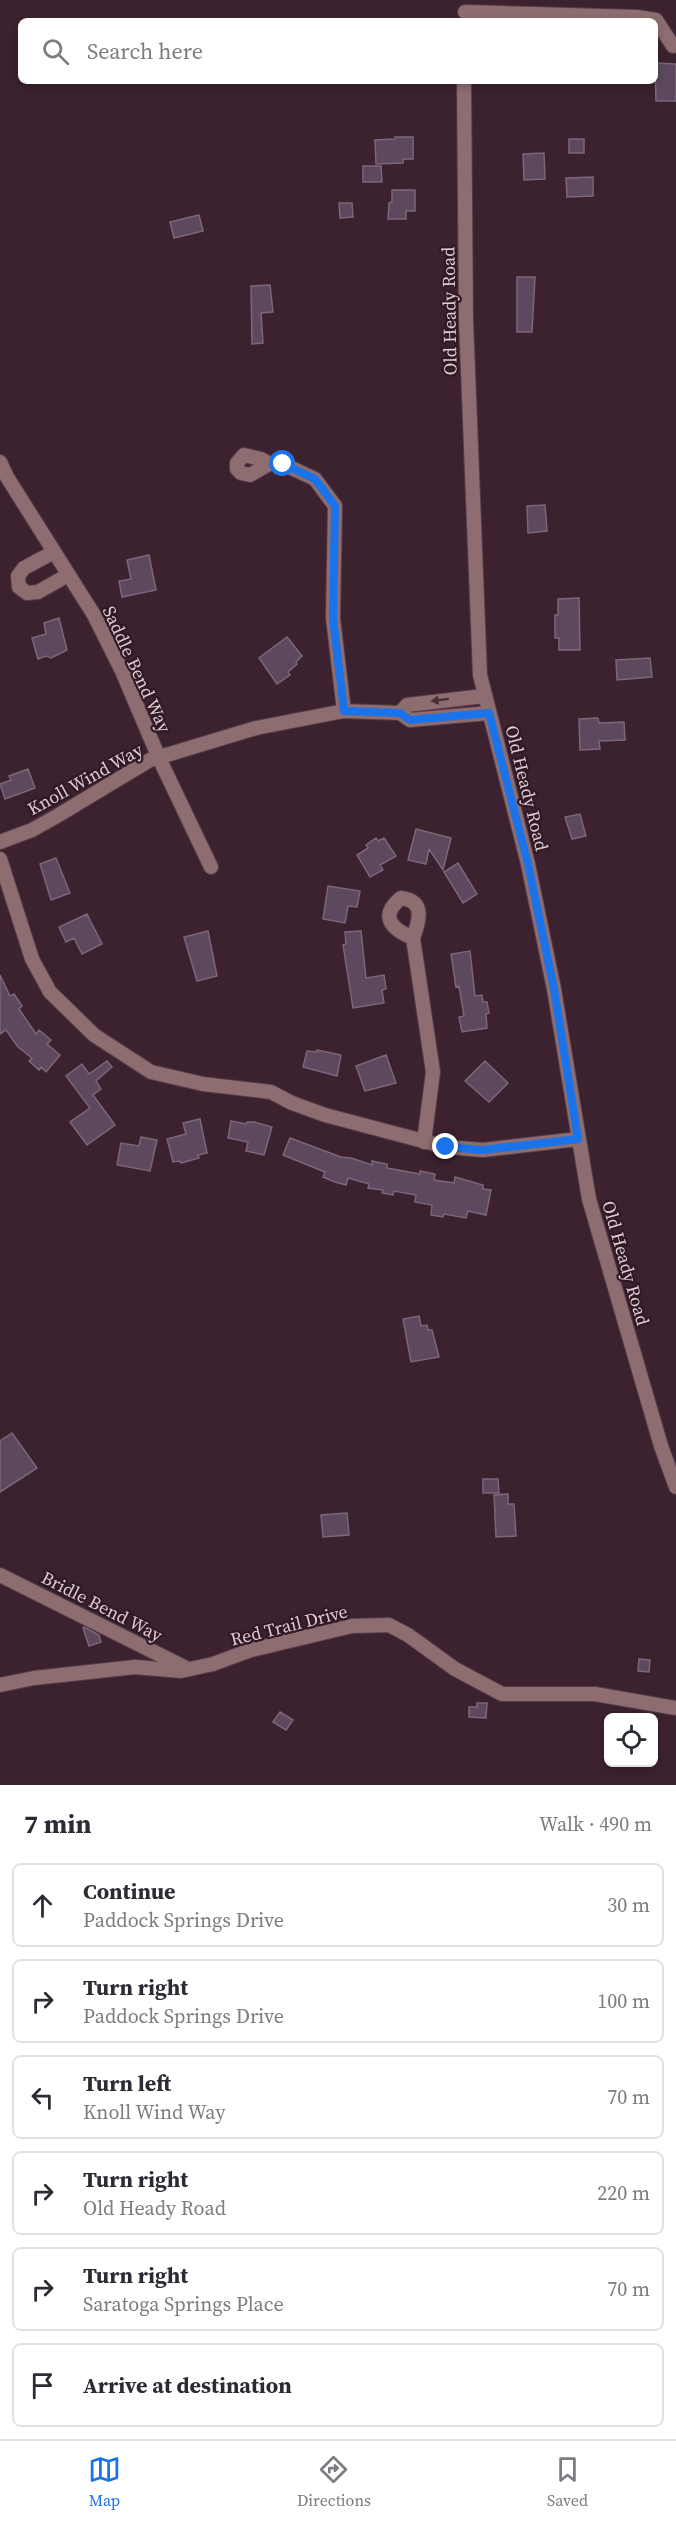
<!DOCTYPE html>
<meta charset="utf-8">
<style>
body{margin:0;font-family:"Source Serif 4",serif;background:#f7f7f7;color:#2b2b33}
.controls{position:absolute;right:18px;bottom:18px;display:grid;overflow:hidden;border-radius:9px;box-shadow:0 3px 9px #0003}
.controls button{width:54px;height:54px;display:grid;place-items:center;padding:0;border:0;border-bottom:2px solid #e1e1e2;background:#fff;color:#2b2b33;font:30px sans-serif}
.stop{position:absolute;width:18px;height:18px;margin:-14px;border:4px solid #1a73e8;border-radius:50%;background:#fff}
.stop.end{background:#1a73e8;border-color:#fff;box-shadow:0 2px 6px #0008}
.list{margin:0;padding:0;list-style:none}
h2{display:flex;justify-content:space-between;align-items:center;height:78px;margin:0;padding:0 24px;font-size:26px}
h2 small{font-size:20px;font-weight:400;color:#7c7c81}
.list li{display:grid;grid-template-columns:39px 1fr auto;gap:18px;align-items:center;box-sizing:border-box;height:84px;margin:0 12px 12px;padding:0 12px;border:2px solid #e1e1e2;border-radius:9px}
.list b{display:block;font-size:22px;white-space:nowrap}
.list p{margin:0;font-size:20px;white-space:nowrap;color:#7c7c81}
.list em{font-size:20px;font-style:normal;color:#7c7c81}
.icon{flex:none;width:33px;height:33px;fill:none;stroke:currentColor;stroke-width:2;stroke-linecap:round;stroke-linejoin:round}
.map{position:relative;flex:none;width:676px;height:1785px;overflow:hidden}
.search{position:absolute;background:#fff;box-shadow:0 3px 9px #0003;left:18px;right:18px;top:18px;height:66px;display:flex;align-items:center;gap:15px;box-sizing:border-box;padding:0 21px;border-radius:9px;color:#7c7c81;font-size:22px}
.sheet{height:654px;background:#fff}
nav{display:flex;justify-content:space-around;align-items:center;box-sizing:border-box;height:84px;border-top:2px solid #e1e1e2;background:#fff;font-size:16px;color:#7c7c81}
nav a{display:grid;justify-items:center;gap:3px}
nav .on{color:#1a73e8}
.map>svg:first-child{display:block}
</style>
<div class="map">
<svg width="676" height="1785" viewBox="0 0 676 1785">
<rect width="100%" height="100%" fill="#3b222e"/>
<path fill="#5d485d" stroke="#7c667c" stroke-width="1.5" d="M655,63L676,64V101H656Z
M395,137H413V159H403V163L376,164L375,140L395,139Z
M569,139H584V153H569Z
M544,153L545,179L524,180L523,154Z
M363,166H381L382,182H363Z
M593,177V196L567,197L566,178Z
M392,190H415V211H406V219H388L389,203L392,202Z
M339,203H352L353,217L340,218Z
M199,215L203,231L174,238L170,222Z
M517,277H535L532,332H517Z
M270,285L273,312L261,313L263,343L252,344L251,286Z
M545,505L547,531L528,533L527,506Z
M149,555L156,590L122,597L119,581L131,579L127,560Z
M579,598L580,650H559V638H555V615H558V599Z
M59,618L67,650L51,658L46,656L38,659L32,638L46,634L44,623Z
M287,637L302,656L296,662L297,664L288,672L290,675L277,684L259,658Z
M650,658L652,677L617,680L616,660Z
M598,718L599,723L624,722L625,740L599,741L600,749L580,750L579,719Z
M28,769L35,788L5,799L0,784L11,780L9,776Z
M580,814L586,836L572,839L565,817Z
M416,829L451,838L443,870L429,849L426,864L408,860Z
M376,838L378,841L384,838L396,856L380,865L383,870L370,877L357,855L368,848L366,845Z
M56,858L70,893L51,900L40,864Z
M458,863L477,894L463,903L444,872Z
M328,886L360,891L357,907L348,906L345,923L323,919Z
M87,914L102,944L82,954L74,938L66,942L59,927Z
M208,931L217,976L197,981L184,937Z
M361,931L366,978L384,975L386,989L382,990L384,1003L353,1008L343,945L346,944L345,932Z
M470,951L475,996L482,995L483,1002H487L489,1013L486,1014L487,1028L462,1032L459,1017L464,1016L459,986L456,987L451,954Z
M0,975L10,996L14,994L22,1006L19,1009L36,1034L39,1030L51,1040L47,1044L60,1055L46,1072L41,1067L39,1070L29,1061L32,1058L18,1047L6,1030L0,1034Z
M317,1050L341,1055L337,1076L303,1067L307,1051L317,1052Z
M386,1055L396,1083L365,1091L356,1066Z
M107,1061L112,1067L96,1081L101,1089L93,1095L115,1125L87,1145L70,1122L90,1108L66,1076L82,1064L89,1074Z
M485,1061L508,1083L489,1102L465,1081Z
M200,1119L207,1153L198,1155L199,1158L181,1163L180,1161L173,1162L167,1139L186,1134L183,1123Z
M231,1121L246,1124L247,1122H254L272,1127L264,1155L246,1151L248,1142L228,1138Z
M141,1137L157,1140L150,1171L117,1165L121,1143L139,1146Z
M290,1138L341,1157L351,1158L372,1165V1161L387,1164V1168L420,1174V1171L435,1174L434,1180L454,1183L455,1177L483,1185V1189L491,1190L486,1215L468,1211L466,1218L444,1214L443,1217L431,1215L432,1205L415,1202L416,1195L394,1191L393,1195L382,1193L383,1190L368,1188L369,1184L348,1178L346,1185L335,1182L323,1177L325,1172L283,1155Z
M419,1316L421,1326L427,1325L428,1330H432L439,1357L411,1362L403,1319Z
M12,1433L37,1468L0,1492V1441Z
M483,1479H498L499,1493H483Z
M508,1494V1504H514L516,1536L496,1537L494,1495Z
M347,1513L349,1535L323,1537L321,1515Z
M84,1627L99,1635L101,1642L89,1646L83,1628Z
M639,1659L650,1660L649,1672L638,1671Z
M477,1703H487L486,1718L469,1717V1707H477Z
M280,1712L293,1720L286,1730L273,1722Z"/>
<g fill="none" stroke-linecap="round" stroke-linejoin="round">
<defs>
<path id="minor" d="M465,12L637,17L656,20L673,46
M464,81L466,320L480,675L528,864L554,989L589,1199L661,1446L676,1487
M0,462L7,477L94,615L122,671L159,758L211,867
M270,464L261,459L244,455L237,463V469L241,473L250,475L269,464H283L315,479L335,506L333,618L344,711
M54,552L24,568L18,576L19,587L27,593L38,592L68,575
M400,713L407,705L484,696
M0,842L32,830L57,816L150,760L256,728L344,711L400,713L410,720L489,713
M0,859L32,959L50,992L94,1035L151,1072L203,1084L271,1092L292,1103L325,1115L446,1147L483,1150L578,1139
M413,938C391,929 379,916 401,898C426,901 419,922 413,938L433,1072L424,1142
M0,1575L186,1668
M0,1685L34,1678L135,1667L181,1671L213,1664L251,1650L352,1626L389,1625L408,1635L455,1669L502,1694H595L676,1708"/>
</defs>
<use href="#minor" stroke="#553d49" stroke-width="16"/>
<use href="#minor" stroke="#8d6d70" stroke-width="14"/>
</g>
<defs><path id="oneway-solid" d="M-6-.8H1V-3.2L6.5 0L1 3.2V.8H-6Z" transform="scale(1.5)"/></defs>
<use fill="#482e38" href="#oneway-solid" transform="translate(440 700) rotate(173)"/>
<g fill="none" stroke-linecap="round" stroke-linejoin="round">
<path stroke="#1a73e8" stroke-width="8" d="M283,464L315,479L335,506L333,618L344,711L400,713L410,720L489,713L528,864L554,989L578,1139L483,1150L446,1147"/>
</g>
<g text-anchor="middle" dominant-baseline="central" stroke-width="4.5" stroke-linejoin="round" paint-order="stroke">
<g font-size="18" fill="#decdd5" stroke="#311925">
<text transform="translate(449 311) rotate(-91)">Old Heady Road</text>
<text transform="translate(137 669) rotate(65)">Saddle Bend Way</text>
<text transform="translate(85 779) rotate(-29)">Knoll Wind Way</text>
<text transform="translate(527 788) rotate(76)">Old Heady Road</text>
<text transform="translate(626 1263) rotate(74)">Old Heady Road</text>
<text transform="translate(102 1606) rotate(27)">Bridle Bend Way</text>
<text transform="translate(289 1625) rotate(-14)">Red Trail Drive</text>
</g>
</g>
</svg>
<div class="controls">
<button><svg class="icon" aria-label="locate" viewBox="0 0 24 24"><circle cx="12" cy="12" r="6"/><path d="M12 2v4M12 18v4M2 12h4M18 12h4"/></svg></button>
</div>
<div class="stop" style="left:283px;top:464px"></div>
<div class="stop end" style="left:446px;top:1147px"></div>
<div class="search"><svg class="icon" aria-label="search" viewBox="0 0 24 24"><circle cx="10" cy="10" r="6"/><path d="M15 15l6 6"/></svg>Search here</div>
</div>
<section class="sheet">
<h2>7 min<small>Walk · 490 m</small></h2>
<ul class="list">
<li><svg class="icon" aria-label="ahead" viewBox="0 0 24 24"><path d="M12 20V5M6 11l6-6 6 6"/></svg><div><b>Continue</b><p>Paddock Springs Drive</p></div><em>30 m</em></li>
<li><svg class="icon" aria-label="right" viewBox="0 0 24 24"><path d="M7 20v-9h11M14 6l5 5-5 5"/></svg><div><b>Turn right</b><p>Paddock Springs Drive</p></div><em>100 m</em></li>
<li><svg class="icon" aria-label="left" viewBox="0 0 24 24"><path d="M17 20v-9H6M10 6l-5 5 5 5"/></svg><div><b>Turn left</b><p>Knoll Wind Way</p></div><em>70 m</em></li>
<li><svg class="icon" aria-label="right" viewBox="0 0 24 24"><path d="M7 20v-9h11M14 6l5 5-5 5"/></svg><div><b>Turn right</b><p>Old Heady Road</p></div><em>220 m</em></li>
<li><svg class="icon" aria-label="right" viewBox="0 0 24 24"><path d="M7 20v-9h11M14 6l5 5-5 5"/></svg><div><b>Turn right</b><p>Saratoga Springs Place</p></div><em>70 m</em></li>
<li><svg class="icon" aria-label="arrive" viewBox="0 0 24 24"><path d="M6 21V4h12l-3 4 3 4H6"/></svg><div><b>Arrive at destination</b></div></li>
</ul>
</section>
<nav>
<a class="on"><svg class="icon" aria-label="map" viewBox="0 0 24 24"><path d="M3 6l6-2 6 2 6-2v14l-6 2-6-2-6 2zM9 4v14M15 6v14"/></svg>Map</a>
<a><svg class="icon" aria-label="directions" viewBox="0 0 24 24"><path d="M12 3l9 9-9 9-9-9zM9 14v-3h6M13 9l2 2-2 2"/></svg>Directions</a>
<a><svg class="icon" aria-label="saved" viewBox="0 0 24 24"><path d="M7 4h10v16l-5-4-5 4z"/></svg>Saved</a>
</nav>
